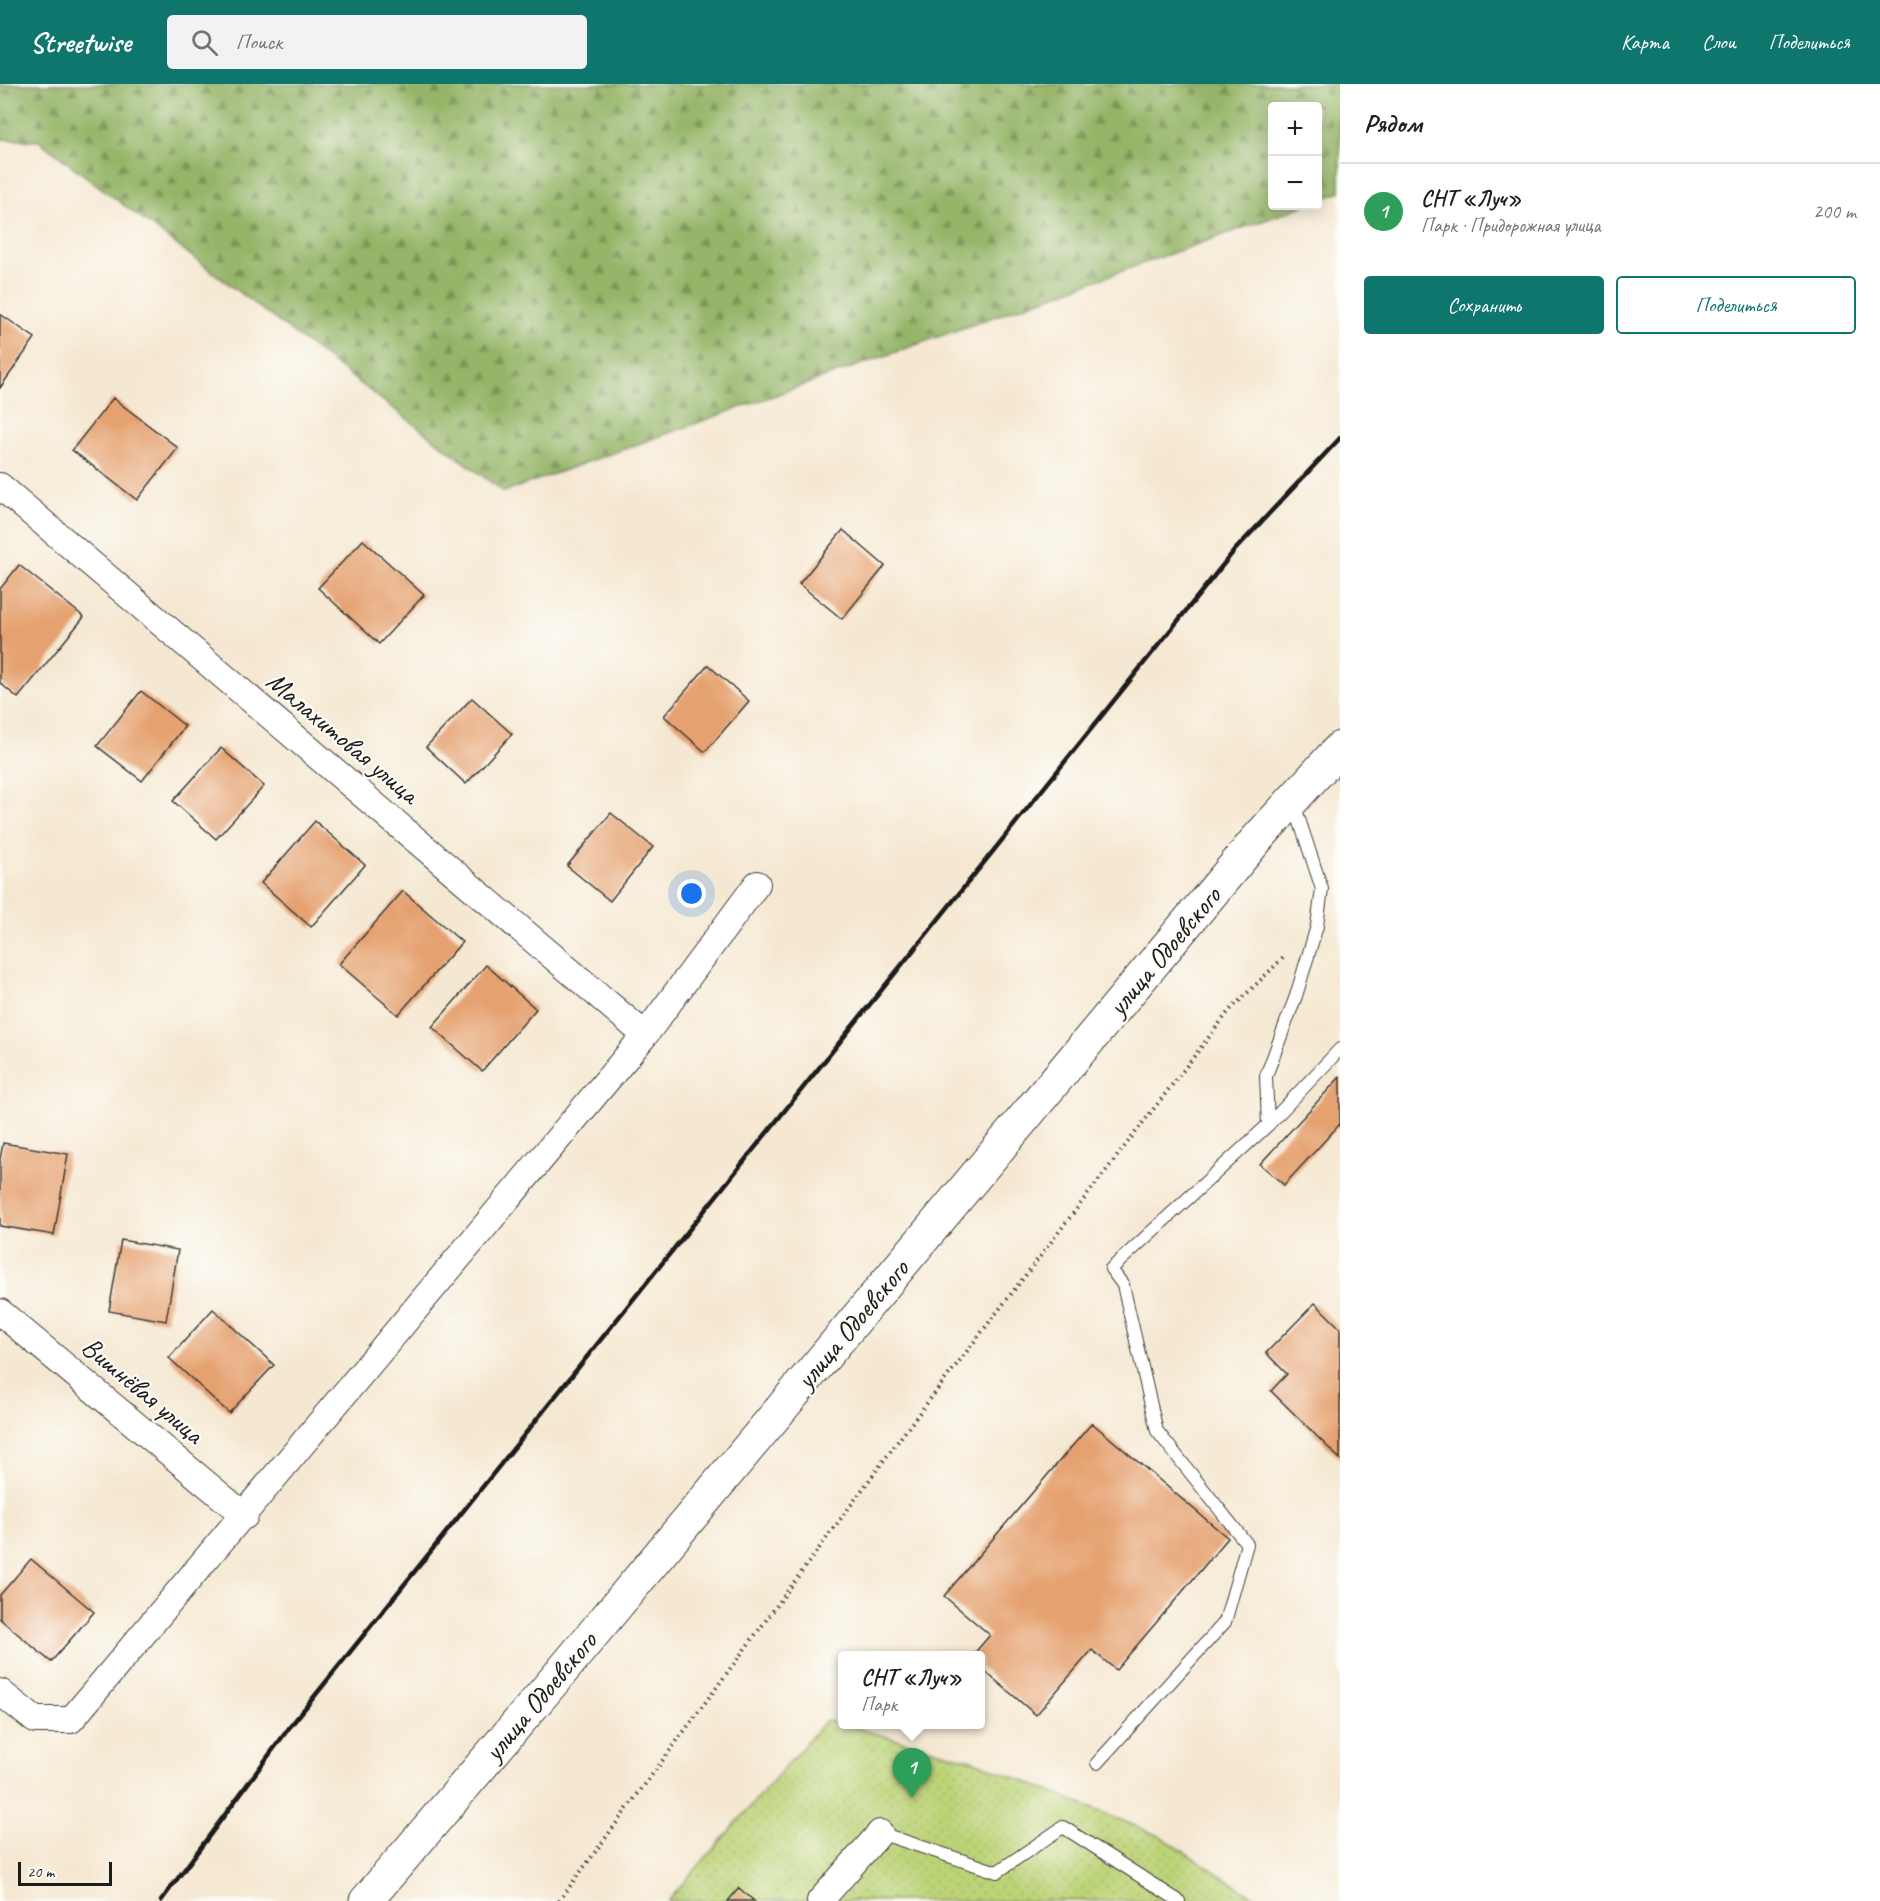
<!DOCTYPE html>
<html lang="ru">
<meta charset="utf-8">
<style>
body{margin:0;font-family:Caveat,sans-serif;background:#f2f2f2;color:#202124}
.controls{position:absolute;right:18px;top:18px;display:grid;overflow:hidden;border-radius:6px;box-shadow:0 3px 15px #0003}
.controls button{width:54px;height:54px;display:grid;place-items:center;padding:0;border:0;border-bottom:2px solid #e0e0e0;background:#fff;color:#202124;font:30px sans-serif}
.scale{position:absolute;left:18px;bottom:15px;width:94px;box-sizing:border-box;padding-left:6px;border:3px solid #1c1c1c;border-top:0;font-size:16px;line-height:21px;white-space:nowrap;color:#1c1c1c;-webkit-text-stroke:4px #fdfcf7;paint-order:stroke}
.you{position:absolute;left:692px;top:810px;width:21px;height:21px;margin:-15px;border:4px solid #fff;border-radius:50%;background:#1a73e8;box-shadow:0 0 0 9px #1a73e833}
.badge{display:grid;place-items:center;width:39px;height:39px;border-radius:50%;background:#0f766e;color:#fff;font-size:20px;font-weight:700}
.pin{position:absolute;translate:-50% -50px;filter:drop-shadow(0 2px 3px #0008)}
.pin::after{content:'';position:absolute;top:32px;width:21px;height:18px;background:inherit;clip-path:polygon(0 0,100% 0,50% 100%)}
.popup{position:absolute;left:838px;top:1567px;width:147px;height:78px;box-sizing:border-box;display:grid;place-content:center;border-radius:6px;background:#fff;filter:drop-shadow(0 2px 4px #0005);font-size:20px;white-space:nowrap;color:#757577}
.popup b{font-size:22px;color:#202124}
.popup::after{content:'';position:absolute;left:50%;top:100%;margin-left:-12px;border:12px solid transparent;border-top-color:#fff}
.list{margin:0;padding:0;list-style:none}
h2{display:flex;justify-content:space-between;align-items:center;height:78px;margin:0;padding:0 24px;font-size:26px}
h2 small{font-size:20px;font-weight:400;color:#757577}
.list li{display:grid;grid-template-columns:39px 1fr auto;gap:18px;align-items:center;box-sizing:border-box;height:96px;padding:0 24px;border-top:2px solid #e0e0e0}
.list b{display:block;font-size:22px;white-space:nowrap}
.list p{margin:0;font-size:20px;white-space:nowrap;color:#757577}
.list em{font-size:20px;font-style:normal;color:#757577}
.actions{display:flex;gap:12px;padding:18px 24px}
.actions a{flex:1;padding:14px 0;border:2px solid #0f766e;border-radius:6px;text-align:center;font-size:21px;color:#0f766e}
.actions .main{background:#0f766e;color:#fff}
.icon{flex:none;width:33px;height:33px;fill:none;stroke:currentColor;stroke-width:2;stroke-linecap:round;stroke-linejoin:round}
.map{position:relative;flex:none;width:1340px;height:1817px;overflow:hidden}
header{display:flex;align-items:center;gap:36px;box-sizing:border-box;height:84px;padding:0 30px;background:#0f766e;color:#fff}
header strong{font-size:28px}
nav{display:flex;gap:33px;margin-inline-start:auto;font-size:21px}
.search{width:420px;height:54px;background:#f2f2f2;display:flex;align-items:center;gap:15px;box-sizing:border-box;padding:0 21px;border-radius:6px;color:#757577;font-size:22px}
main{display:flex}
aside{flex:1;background:#fff}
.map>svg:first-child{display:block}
</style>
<header>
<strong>Streetwise</strong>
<div class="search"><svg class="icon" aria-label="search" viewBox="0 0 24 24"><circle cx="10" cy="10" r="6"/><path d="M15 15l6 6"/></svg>Поиск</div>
<nav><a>Карта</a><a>Слои</a><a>Поделиться</a></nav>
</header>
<main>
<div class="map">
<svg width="1340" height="1817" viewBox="0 0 1340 1817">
<defs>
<pattern id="forest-firs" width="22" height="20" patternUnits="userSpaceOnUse" patternTransform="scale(1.5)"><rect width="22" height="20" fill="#95b568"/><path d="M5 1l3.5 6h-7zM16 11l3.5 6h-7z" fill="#799255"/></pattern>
<pattern id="park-dots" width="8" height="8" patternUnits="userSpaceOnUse" patternTransform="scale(1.5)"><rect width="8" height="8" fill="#bcd377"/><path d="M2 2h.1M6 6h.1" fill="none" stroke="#a1b566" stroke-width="1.8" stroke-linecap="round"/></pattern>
</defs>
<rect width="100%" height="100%" fill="#fdfcf7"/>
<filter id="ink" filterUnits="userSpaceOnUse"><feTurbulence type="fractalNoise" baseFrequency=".0167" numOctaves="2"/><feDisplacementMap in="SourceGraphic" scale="12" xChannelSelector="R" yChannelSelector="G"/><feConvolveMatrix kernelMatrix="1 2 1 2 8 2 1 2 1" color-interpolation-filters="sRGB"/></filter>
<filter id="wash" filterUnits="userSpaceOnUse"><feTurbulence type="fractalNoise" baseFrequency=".008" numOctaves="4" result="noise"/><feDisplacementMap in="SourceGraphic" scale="24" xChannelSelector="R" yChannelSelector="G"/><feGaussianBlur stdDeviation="1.35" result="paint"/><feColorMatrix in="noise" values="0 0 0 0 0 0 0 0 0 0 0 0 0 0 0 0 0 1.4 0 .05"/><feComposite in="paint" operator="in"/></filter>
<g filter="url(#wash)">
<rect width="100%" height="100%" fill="#f5e8d2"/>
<path fill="url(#forest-firs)" stroke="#586842" stroke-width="1.5" d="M0,0H1340V108L1318,117V22H1272V122H1304L504,408L39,57L0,55Z"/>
<path fill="url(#park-dots)" stroke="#6c784a" stroke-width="1.5" d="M826,1636L972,1676L1160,1752L1260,1817H668Z"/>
<g id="blocks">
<path fill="#e5a170" d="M0,230L35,254L0,304Z
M113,314L178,364L137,416L72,366Z
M843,446L885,482L842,535L799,500Z
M363,456L424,511L379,560L318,504Z
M19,481L84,533L18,614L0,599V505Z
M708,581L749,617L705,668L664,632Z
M141,607L185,642L142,697L97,662Z
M472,614L512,650L466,700L426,663Z
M221,664L264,702L216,755L173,717Z
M611,729L653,763L610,817L567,782Z
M315,737L365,781L311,843L261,799Z
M403,807L462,858L398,931L339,880Z
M486,881L536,925L482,987L432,943Z
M1340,993V1040L1284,1101L1260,1080Z
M3,1059L68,1070L54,1151L0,1142V1075Z
M121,1156L178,1166L166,1237L109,1227Z
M1315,1219L1340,1244V1375L1271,1307L1287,1290L1266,1269Z
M213,1225L274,1281L229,1329L169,1274Z
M1092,1339L1228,1454L1116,1586L1092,1566L1036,1631L981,1584V1572H972L990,1551L944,1512Z
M31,1475L94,1528L51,1578L0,1535V1511Z
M739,1804L754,1817H728Z"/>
</g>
</g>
<g filter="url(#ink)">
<use href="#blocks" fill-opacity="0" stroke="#3d3b37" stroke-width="1.5"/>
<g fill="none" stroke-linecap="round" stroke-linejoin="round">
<defs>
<path id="lane" d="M1268,1041L1340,965
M1097,1679L1225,1538L1247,1460L1157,1347L1123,1201L1111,1185L1268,1041L1266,992L1296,912L1317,842L1322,805L1294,720
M880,1749L997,1788L1063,1743L1179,1817"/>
<path id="street" d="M0,402L645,951
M0,1228L245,1432
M0,1608L35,1636H71L645,951L757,800
M820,1817L880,1749"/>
<path id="secondary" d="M366,1817L552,1599L1257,755L1340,664"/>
</defs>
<use href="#lane" stroke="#3d3b37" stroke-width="14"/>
<use href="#street" stroke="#3d3b37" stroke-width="28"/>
<use href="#secondary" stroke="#3d3b37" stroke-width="35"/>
<path stroke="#3d3b37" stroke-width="4" stroke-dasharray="1.5 4.5" stroke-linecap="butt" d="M559,1817L904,1349L1229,927L1283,874"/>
<use href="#lane" stroke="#fff" stroke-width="12"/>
<use href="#street" stroke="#fff" stroke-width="26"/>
<use href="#secondary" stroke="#fff" stroke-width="33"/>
<path stroke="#1c1c1c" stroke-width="4.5" d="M161,1817L289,1644L1234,467L1340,354"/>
</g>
</g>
<g text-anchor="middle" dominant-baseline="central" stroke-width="4.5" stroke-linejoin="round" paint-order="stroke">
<g font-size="28" fill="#1c1c1c" stroke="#fdfcf7">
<text transform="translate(343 653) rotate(40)">Малахитовая улица</text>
<text transform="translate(1164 867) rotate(-50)">улица Одоевского</text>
<text transform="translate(852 1240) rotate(-50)">улица Одоевского</text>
<text transform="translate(143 1306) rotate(40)">Вишнёвая улица</text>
<text transform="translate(540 1612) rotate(-50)">улица Одоевского</text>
</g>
</g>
</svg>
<div class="controls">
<button>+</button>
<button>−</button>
</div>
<div class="scale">20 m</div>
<div class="you"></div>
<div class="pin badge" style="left:912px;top:1714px;background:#2e9e5b">1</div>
<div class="popup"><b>СНТ «Луч»</b>Парк</div>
</div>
<aside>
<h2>Рядом<small></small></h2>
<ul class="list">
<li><span class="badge" style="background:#2e9e5b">1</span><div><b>СНТ «Луч»</b><p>Парк · Придорожная улица</p></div><em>200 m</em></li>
</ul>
<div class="actions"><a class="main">Сохранить</a><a>Поделиться</a></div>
</aside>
</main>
